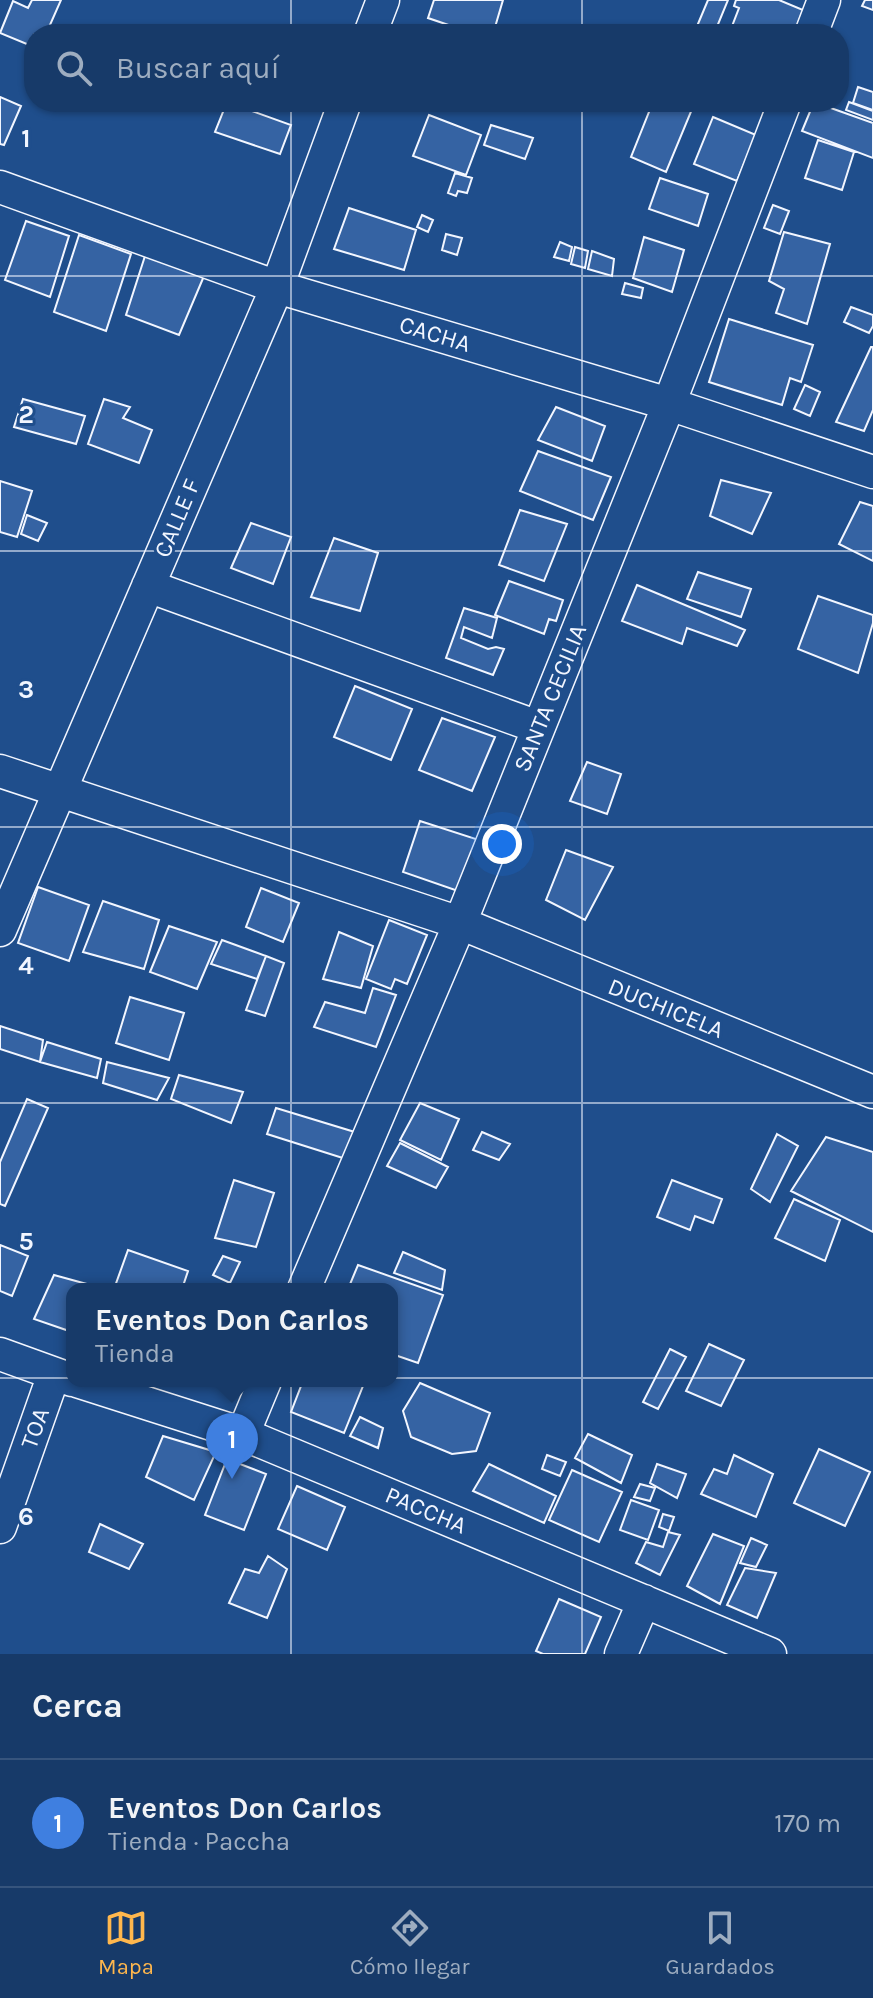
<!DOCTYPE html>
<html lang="es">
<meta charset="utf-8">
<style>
body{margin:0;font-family:Karla,sans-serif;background:#20416f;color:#f1f3f6}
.you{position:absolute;left:502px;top:844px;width:28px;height:28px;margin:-20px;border:6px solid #fff;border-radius:50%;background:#1a73e8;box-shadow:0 0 0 12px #1a73e833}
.badge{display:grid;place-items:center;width:52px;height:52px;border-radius:50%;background:#ffb74d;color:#fff;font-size:26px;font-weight:700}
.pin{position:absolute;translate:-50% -66px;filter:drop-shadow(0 2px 4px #0008)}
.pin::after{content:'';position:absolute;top:42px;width:28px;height:24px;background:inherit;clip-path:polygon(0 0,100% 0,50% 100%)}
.popup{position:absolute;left:66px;top:1283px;width:332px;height:104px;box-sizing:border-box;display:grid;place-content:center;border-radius:16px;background:#173a69;filter:drop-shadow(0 2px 6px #0005);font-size:26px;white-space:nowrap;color:#9eadc0}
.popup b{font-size:30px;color:#f1f3f6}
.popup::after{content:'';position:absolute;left:50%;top:100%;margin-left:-16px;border:16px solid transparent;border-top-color:#173a69}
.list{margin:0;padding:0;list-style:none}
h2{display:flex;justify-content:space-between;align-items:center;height:104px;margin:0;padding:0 32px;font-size:34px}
h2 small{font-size:26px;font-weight:400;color:#9eadc0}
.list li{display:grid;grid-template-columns:52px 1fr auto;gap:24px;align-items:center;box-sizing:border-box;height:128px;padding:0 32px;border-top:2px solid #36547d}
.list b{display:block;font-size:30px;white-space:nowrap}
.list p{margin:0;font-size:26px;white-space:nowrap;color:#9eadc0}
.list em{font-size:26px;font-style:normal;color:#9eadc0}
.icon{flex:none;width:44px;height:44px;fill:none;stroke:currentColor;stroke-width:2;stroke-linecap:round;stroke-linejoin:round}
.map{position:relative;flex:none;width:873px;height:1654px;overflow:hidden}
.search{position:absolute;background:#173a69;box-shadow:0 2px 6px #0004;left:24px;right:24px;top:24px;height:88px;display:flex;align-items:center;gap:20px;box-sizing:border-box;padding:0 28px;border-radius:32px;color:#9eadc0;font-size:30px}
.sheet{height:232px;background:#173a69}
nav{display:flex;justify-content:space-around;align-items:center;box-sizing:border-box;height:112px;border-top:2px solid #36547d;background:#173a69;font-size:22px;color:#9eadc0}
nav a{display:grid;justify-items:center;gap:4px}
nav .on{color:#ffb74d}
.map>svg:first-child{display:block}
</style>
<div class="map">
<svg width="873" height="1654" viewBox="0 0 873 1654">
<rect width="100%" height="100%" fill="#1f4e8c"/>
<path fill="#3563a3" stroke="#f2f6ff" stroke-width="2" d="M32,0H61L46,34H34V47L0,33L13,1L28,8Z
M434,0H503L493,34H475L428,18Z
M708,0H728L714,34H703L695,31Z
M736,0H779L803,10L794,34H729L739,8L734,6Z
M865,0H873V10L862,6Z
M858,87L873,92V110L853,103Z
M0,97L21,106L4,145L0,144Z
M227,102L291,125L280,154L215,132Z
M653,102H665L672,105L673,102H695L666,172L631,157Z
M814,102L873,123V158L802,131Z
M849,102L873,111V120L846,110Z
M429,115L481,135L466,175L413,156Z
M713,117L756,135L737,181L694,164Z
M491,125L533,138L525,159L484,145Z
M818,140L854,152L842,190L805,178Z
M455,173L472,178L467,193L458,191L456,196L448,193Z
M660,178L708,194L698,226L649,209Z
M773,205L789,211L780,234L764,228Z
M349,208L416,230L404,270L334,249Z
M422,215L433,220L428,232L417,227Z
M26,221L69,236L50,297L5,280Z
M784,232L830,244L807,324L776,313L784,289L769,281Z
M446,234L462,238L457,255L442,250Z
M79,235L131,254L106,331L54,312Z
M644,237L684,250L672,292L633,278Z
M560,242L572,247L569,261L554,257Z
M575,247L588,251L585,268L571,264Z
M592,251L614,259L612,276L588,269Z
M145,256L204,276L179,335L126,315Z
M625,283L643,288L641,298L622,294Z
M851,307L873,315V326L869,333L844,322Z
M729,319L813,345L801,382L790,378L782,405L709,382Z
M871,347H873V410L864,431L836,422Z
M805,385L820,392L810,416L794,409Z
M23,399L85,416L76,444L14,427Z
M104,399L130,407L123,418L152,430L139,463L88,444Z
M556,407L605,426L592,461L538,440Z
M538,451L611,477L593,520L520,491Z
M721,480L771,493L752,534L710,516Z
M0,481L32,491L17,537L0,532Z
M860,502L873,506V561L839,544Z
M520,510L567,524L544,581L499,565Z
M27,515L47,523L38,541L21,534Z
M251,523L291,537L273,584L231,568Z
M334,538L378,553L360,611L311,597Z
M698,572L751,589L741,617L687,599Z
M509,581L563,600L556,621L549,619L544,634L495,615Z
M637,585L745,630L737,646L687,628L682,644L622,621Z
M818,596L873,615V623L858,673L798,649Z
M464,608L497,618L492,638L464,627L461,638L488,649L496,647L504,649L493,675L446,658Z
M355,686L412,709L391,760L334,737Z
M442,718L495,737L472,791L419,770Z
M587,762L621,774L607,814L570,801Z
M420,821L479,840L458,891L403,872Z
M566,850L613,867L585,920L546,900Z
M38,887L89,905L69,961L18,943Z
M261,888L299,903L283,942L246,927Z
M103,901L159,920L144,969L83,952Z
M389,920L427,935L407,984L395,979L391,989L366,979Z
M169,926L217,942L197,989L150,972Z
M339,932L373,946L361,988L323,979Z
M222,940L266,956L257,979L211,964Z
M266,956L284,963L265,1016L246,1010Z
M373,988L396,995L376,1047L314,1027L325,1002L365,1013Z
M130,997L184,1013L169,1060L116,1043Z
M0,1026L43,1040L40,1062L0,1049Z
M47,1042L101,1059L97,1078L40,1062Z
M107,1062L169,1078L157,1100L103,1083Z
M179,1075L243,1092L231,1123L171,1099Z
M27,1099L48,1108L5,1206L0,1204V1162Z
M420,1103L459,1119L441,1160L400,1140Z
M276,1108L358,1133L349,1160L267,1134Z
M482,1132L510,1144L499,1160L473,1150Z
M777,1134L798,1146L770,1202L751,1189Z
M826,1137L873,1152V1232L791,1191Z
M400,1143L448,1167L436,1188L387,1166Z
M234,1180L274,1193L256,1247L215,1238Z
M672,1180L722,1199L713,1223L695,1216L690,1230L657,1217Z
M794,1199L840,1220L825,1261L775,1238Z
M0,1245L28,1256L12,1296L0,1291Z
M128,1250L188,1271L182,1289H114Z
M403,1252L445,1270L442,1290L394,1273Z
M223,1256L240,1262L230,1283L213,1275Z
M358,1265L443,1295L418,1363L392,1354V1289H348Z
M54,1275L105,1289H72V1332L34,1319Z
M709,1344L744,1360L721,1406L686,1391Z
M670,1349L686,1357L658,1409L643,1402Z
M303,1381H365L344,1433L291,1412Z
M420,1383L490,1413L476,1451L452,1454L411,1437L403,1411Z
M360,1417L383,1428L378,1448L350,1436Z
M588,1434L632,1455L621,1483L575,1458Z
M163,1436L216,1452L194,1500L146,1477Z
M819,1449L870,1472L845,1526L794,1503Z
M547,1455L566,1462L560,1476L542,1469Z
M734,1455L773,1474L756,1517L701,1494L714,1469L727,1474Z
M227,1459L266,1474L244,1530L205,1515Z
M489,1464L556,1496L544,1523L473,1491Z
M657,1464L686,1474L677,1498L650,1483Z
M572,1470L622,1492L599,1542L549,1520Z
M640,1484L655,1488L650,1501L634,1497Z
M297,1486L345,1507L327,1550L278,1529Z
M631,1500L659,1510L648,1540L620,1530Z
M663,1514L674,1517L669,1531L659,1527Z
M100,1524L143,1544L129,1569L89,1552Z
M668,1532L680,1535L660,1575L636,1563L646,1542L663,1547Z
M713,1534L744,1546L720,1604L687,1586Z
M751,1538L767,1545L756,1567L740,1563Z
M268,1556L287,1569L267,1618L229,1603L245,1569L259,1573Z
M745,1568L776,1573L757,1618L727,1605Z
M559,1599L601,1617L585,1654H543L536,1651Z"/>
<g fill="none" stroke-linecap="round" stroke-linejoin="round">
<defs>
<path id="minor" d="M370,34L383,0
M811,34L824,0
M0,187L277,287L669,404L873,472
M148,586L538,727
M0,771L460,923L873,1092
M0,930L277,287L345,102
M304,1289L460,923L669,404L785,102
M0,1354L72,1380
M77,1381L243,1434L770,1654
M243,1434L265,1381
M0,1527L54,1374
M621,1654L644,1601"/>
</defs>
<use href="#minor" stroke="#f2f6ff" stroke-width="35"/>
<use href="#minor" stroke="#1f4e8c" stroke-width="32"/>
</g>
<path fill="none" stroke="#f2f6ff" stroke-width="2" stroke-opacity="0.55" d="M291,0V34M582,0V34M291,102V1654M582,102V1654M0,276H873M0,551H873M0,827H873M0,1103H873M0,1378H873"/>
<g text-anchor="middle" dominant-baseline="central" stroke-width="6" stroke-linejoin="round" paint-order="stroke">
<g font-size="24" fill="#f2f6ff" stroke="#1f4e8c">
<text transform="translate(435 334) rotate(17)">CACHA</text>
<text transform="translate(177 518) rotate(-67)">CALLE F</text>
<text transform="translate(550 698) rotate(-68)">SANTA CECILIA</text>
<text transform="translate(666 1008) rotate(22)">DUCHICELA</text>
<text transform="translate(35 1428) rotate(-70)">TOA</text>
<text transform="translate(426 1510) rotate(23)">PACCHA</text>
</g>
</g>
<g font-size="26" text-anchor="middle" font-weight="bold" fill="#f2f6ff" stroke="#1f4e8c" stroke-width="6" stroke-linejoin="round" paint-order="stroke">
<text x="26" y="147">1</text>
<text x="26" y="423">2</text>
<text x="26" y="698">3</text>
<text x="26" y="974">4</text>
<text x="26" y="1250">5</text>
<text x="26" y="1525">6</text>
</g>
</svg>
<div class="you"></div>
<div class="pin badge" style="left:232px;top:1479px;background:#3f7fe0">1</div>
<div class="popup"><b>Eventos Don Carlos</b>Tienda</div>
<div class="search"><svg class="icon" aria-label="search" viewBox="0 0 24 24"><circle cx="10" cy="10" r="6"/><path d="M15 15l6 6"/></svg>Buscar aquí</div>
</div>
<section class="sheet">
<h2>Cerca<small></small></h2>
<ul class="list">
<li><span class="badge" style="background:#3f7fe0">1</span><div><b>Eventos Don Carlos</b><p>Tienda · Paccha</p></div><em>170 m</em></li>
</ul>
</section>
<nav>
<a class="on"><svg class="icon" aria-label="map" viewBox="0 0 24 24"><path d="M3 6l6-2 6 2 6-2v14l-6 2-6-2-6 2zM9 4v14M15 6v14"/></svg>Mapa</a>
<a><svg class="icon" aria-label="directions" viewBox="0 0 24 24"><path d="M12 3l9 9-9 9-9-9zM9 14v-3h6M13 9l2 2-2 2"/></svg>Cómo llegar</a>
<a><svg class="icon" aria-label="saved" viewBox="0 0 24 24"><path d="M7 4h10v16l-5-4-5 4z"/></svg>Guardados</a>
</nav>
